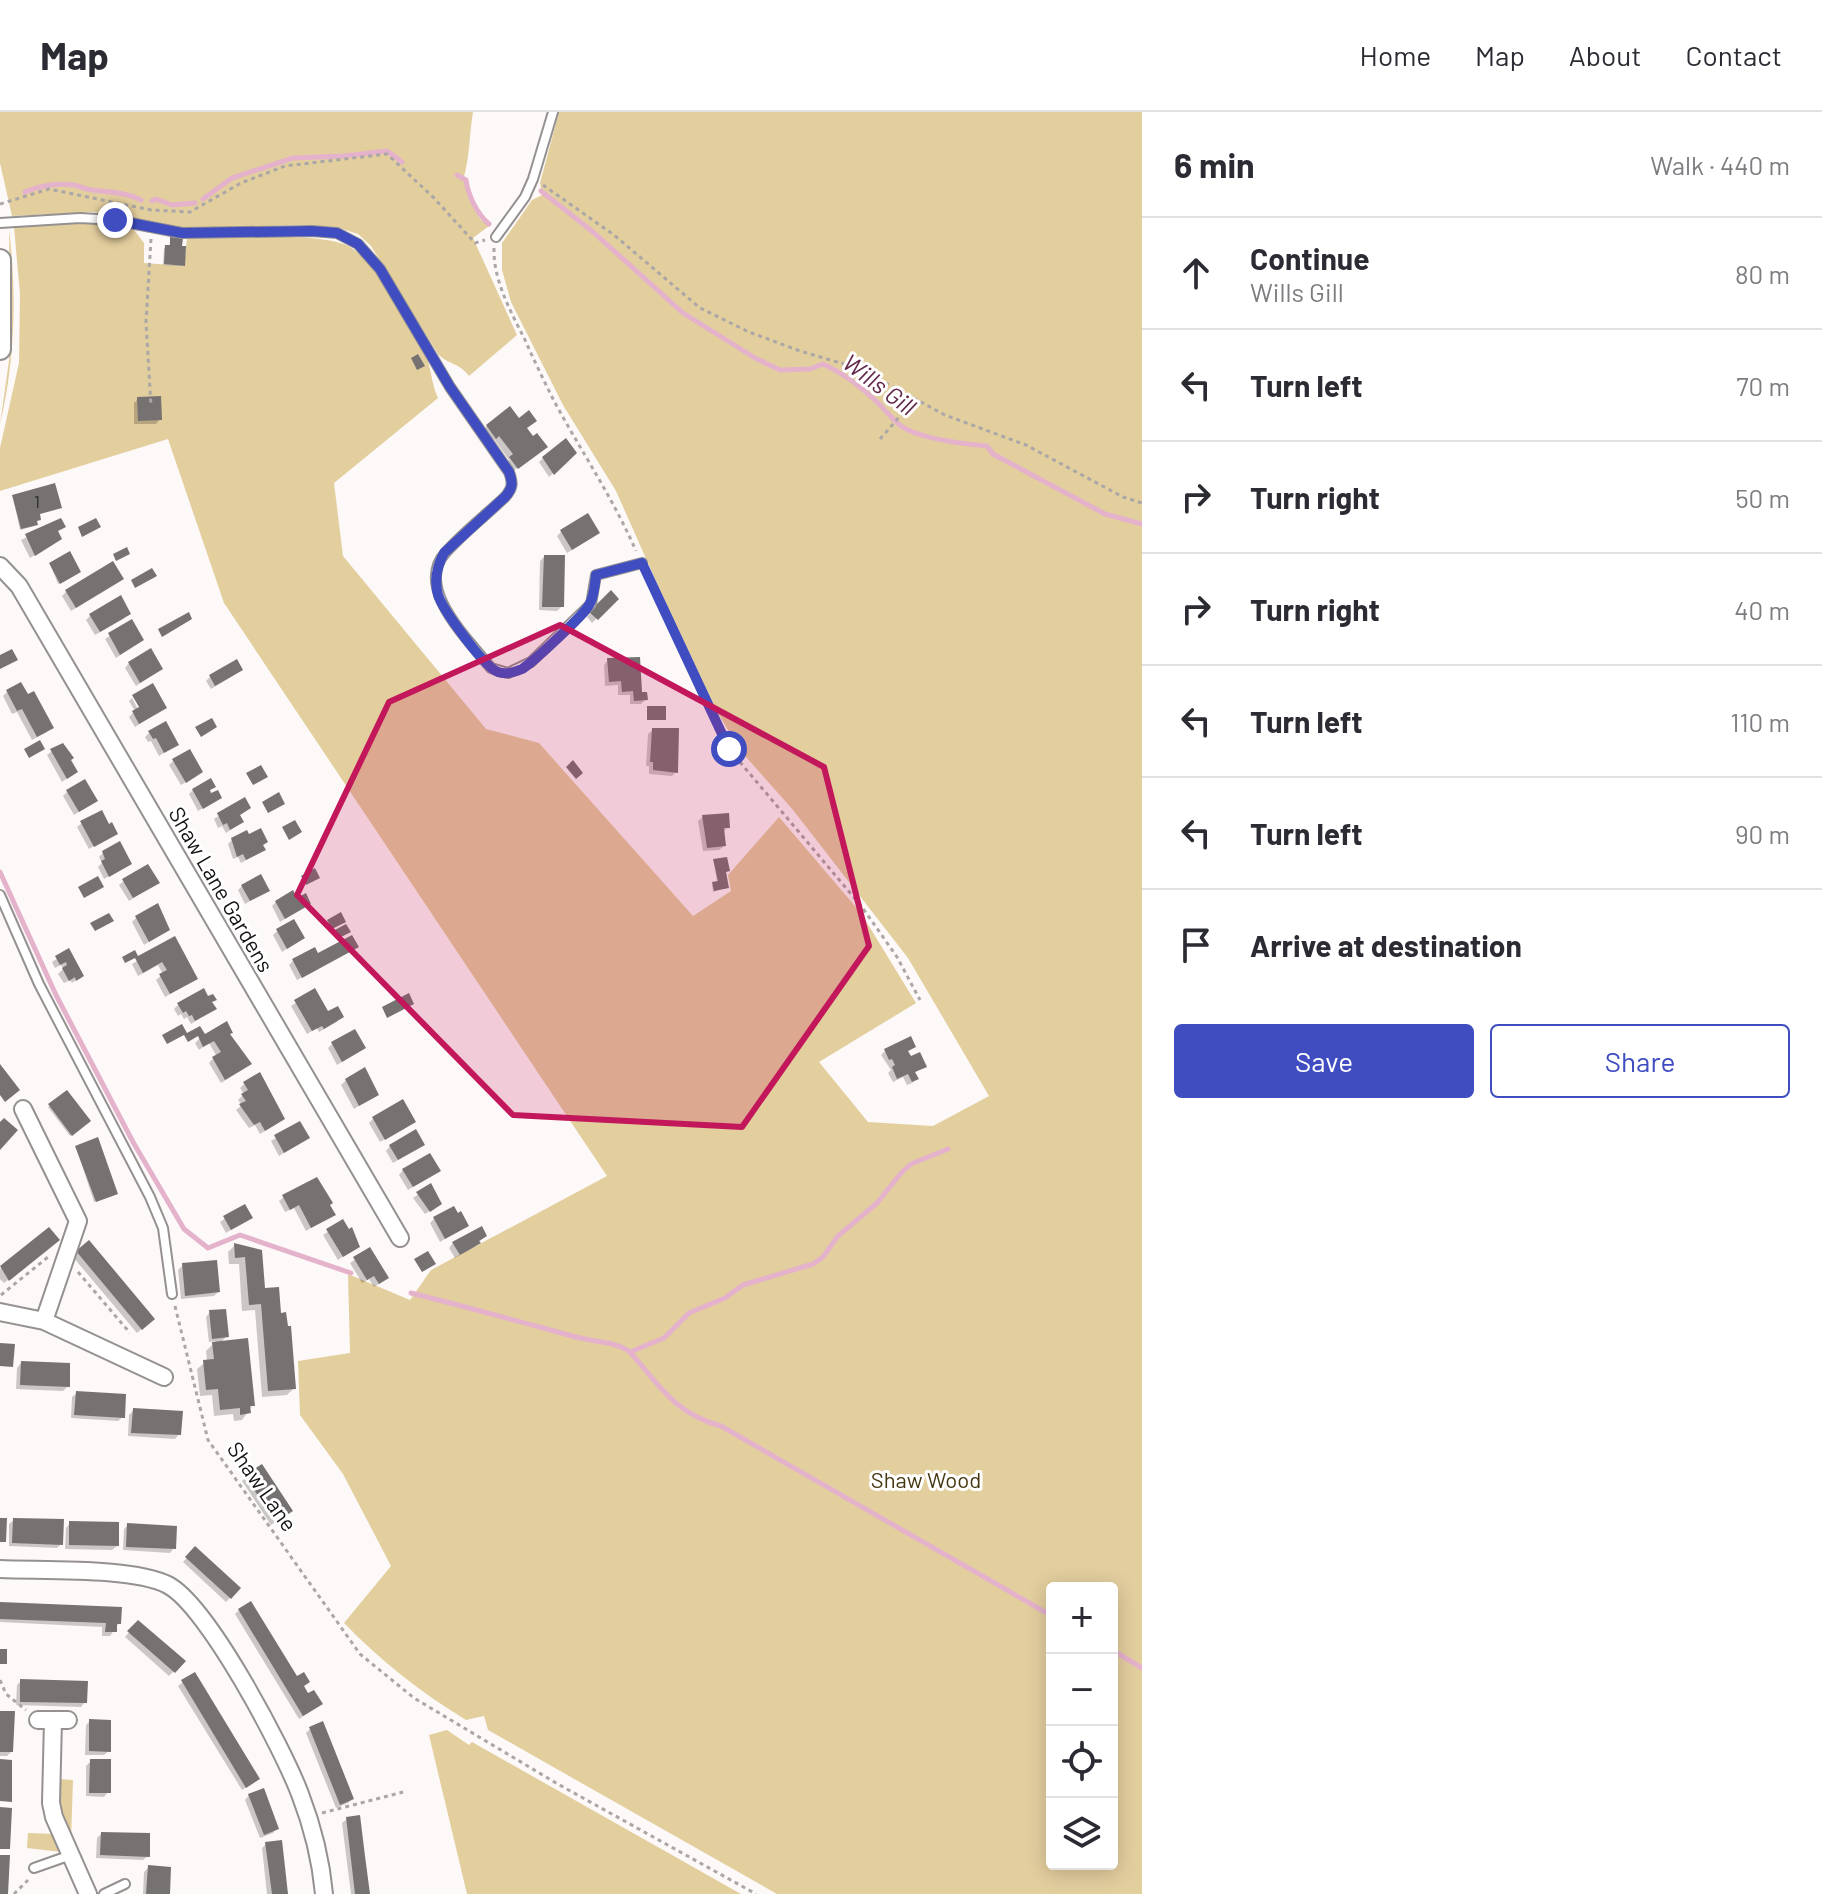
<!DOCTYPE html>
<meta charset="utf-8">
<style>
body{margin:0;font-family:Barlow,sans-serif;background:#f7f7f7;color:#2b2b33}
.controls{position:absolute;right:24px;bottom:24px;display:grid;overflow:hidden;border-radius:8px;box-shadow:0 4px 20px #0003}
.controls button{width:72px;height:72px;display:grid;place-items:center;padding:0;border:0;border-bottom:2px solid #e1e1e2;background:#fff;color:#2b2b33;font:40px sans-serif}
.stop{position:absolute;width:24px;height:24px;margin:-18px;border:6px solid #3f4dc1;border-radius:50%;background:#fff}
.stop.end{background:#3f4dc1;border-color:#fff;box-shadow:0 2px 8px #0008}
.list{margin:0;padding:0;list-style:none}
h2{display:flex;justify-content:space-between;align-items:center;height:104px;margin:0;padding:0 32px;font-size:34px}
h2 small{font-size:26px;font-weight:400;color:#7c7c81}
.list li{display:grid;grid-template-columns:52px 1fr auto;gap:24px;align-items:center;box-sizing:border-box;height:112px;padding:0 32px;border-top:2px solid #e1e1e2}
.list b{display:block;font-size:30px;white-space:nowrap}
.list p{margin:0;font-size:26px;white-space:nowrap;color:#7c7c81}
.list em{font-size:26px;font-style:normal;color:#7c7c81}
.actions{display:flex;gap:16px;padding:24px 32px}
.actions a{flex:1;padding:18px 0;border:2px solid #3f4dc1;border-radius:8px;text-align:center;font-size:28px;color:#3f4dc1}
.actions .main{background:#3f4dc1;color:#fff}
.icon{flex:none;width:44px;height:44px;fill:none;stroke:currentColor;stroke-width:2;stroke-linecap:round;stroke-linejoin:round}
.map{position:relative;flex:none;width:1142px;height:1782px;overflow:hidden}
header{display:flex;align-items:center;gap:48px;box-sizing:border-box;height:112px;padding:0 40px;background:#fff;border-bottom:2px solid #e1e1e2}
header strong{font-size:38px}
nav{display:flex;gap:44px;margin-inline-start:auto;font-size:28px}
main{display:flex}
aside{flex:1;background:#fff}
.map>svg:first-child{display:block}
</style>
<header>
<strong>Map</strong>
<nav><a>Home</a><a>Map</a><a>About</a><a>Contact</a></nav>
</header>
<main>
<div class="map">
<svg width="1142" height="1782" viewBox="0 0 1142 1782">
<rect width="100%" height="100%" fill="#fdf9f8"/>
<path fill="#e3ce9e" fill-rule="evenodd" d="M0,0H473C469,23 470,46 463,68L480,107L489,114L473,126L517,223L469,264C459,250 448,253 438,242L371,134L358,122L336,115L297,113L182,117L94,100L12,104L0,51Z
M559,0H1142V1782H777L488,1618L484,1604L466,1608C420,1580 381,1549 344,1511L391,1454L343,1362L300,1303L298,1249L350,1241L348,1162L410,1188L431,1158L607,1064L224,491L168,327L0,379V336L19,251L20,182L14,115L70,110L131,114L144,131V151L184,154L187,126C222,126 324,119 350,135C379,154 409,209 424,240C432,255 431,272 438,286L334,371L343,444L486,617L539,631L693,804L731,779L728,763L779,705L861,801L916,891L819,950L868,1010L933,1014L989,984L908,846L793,698L739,637L704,577L616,379L563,293L511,190L502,158V131L532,88L542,83L540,71ZM1052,1476H1112V1752H1052Z
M9,117C17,184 15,248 0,313L11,234Z
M447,1618L469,1633L472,1630L741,1782H467L429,1623Z
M58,1667L73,1668L71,1727L59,1698Z
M28,1721L54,1722L62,1740L27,1736Z"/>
<path fill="#0003" d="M171,127L180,136L181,154L163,153L164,136L169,135Z
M138,287L160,307L156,312H134V291Z
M487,314L525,316L541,339L513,359L506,351L509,348L494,327L491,329L483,318Z
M574,341L549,365L539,350L543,346Z
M13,385L38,402L34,414L20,418Z
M60,409L63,415L56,420L55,431L30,446L21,428Z
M561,420L593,425L567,441L557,424Z
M544,445L562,494L557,499L539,498L540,449Z
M50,452L77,461L58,472Z
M122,467L71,499L62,484L66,480Z
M611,481L616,487L592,511L587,505Z
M90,504L125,506L95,523L86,508Z
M131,510L142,528L116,546L105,527Z
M608,548L646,587L641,592H630V583H618V573L605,574L604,553Z
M129,551L161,557L136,574L125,556Z
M236,562L211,577L206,569L210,565Z
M7,580L47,620L32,628L17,600L12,602L3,584Z
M132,586L142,605L165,596L135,615L129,605L135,599L129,589Z
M653,618L676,660L672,664L649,662V654H646L648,622Z
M150,620L177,633L159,644L151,629L148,630L145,625Z
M52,639L69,648L76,660L62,670L47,643Z
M173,649L196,664L181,673L169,653Z
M213,675L208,680L220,686L198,699L189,682L193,678Z
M67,680L95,689L74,703L63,684Z
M244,688L249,696L238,704L242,710L226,721L222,714L218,716L214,707Z
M703,705L728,715L723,720L724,734L719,738L703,739L698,709Z
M82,711L108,715L116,721L89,737L77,715Z
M232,728L262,734L264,738L241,751L238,745L233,747L228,732Z
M103,741L130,752L104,767L98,755L102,751L99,745Z
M714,749L726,760L727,775L713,780L712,773L717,771Z
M124,769L157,771L129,789L119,773Z
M242,774L268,778L245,792L238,778Z
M296,789L309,791L280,810L272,794L276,790Z
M136,806L167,818L144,833L132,810Z
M277,819L303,826L282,840L273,823Z
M174,827L195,867L165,885L156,868L163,862L158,853L138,864L132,852Z
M356,835L297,868L289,853L293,849Z
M69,839L82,864L72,871L70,868L64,871L58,862L63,857L61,853L55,856L52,850Z
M314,879L328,902L338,909L319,920L317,916L307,922L291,894Z
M211,891L214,897L191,912L187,905L184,907L181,902L178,904L174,897L178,893Z
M228,923L245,956L221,971L209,951L216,943L209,931L199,938L195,931L199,927Z
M332,932L364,936L337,953L328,936Z
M914,935L907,940L910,947L924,954L914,961L916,966L912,971L907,973L903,965L893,970L888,961L891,958L881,943L885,939Z
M346,968L377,982L354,997L341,973Z
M244,972L278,1011L260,1022L255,1013L249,1016L236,998L242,993L238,988L244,982L240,976Z
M66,981L89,1009L70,1024L48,995Z
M373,1007L414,1010L380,1030L369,1011Z
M299,1011L307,1026L279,1044L271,1029Z
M423,1033L393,1051L386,1039L390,1034Z
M76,1035L115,1083L94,1090Z
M403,1058L434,1062L408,1078L399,1063Z
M430,1074L440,1092L425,1102L413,1086Z
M284,1085L328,1094L333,1103L306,1119L294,1096L285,1100L279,1089Z
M244,1094L250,1106L226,1121L220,1110Z
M457,1103L466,1114L440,1130L430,1111L434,1107Z
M342,1110L358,1134L338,1148L323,1123Z
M49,1118L53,1132L4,1171L0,1167V1157Z
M485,1124L474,1135L455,1146L449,1136L453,1131Z
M89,1131L153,1207L137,1221L73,1145Z
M235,1133L260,1140L263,1178L279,1203L294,1276L287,1283L262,1285L255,1198L242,1199L239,1152H229L228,1140Z
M369,1138L382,1170L374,1175L369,1167L362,1171L350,1151Z
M183,1153L218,1180L214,1184L181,1187L178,1158Z
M210,1200L227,1224L220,1231L253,1293L242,1308L234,1309L233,1302L214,1304L212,1283L200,1284L197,1257L207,1249L206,1239L216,1229L209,1230L206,1205Z
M21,1251L68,1274L63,1279L16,1277L17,1256Z
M77,1281L123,1305L118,1309L71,1306L72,1285Z
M134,1298L179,1322L175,1327L128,1324L129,1303Z
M246,1365L286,1403L271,1413L242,1369Z
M14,1408L61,1432L57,1436L9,1434V1412Z
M70,1411L117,1434L112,1438L65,1437L66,1416Z
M128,1413L174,1436L170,1441L123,1438L124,1417Z
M195,1437L239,1476L226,1490L183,1450Z
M0,1492L119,1511L110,1524H102V1515L0,1510Z
M239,1498L308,1584L321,1592L316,1596L299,1607L235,1502Z
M138,1510L183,1550L169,1564L125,1525Z
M21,1569L85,1590L81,1595L16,1593L17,1573Z
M183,1570L253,1671L242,1678L178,1574Z
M0,1601L12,1639L7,1644H0Z
M90,1609L109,1639L104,1643H85L86,1613Z
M310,1617L352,1687L348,1691L336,1696L306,1621Z
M91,1649L108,1680L104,1685L86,1684V1654Z
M249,1683L277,1716L273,1721L260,1726L245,1688Z
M347,1707L368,1782H351L342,1711Z
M101,1722L148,1744L143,1748L96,1746L97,1726Z
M266,1732L286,1782H267L262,1736Z
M149,1755L168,1782H143L144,1760Z"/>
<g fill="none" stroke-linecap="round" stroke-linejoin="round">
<path stroke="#e5b2cc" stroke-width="5" d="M457,63L466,68C468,83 477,102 489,112
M541,79L593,120L683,201L755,246L780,258L810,257L823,252C845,262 862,275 879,292C886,299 893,308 901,314C920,327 965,332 987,334L993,342L1105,402L1142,412
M25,80C41,73 57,71 74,73C80,74 86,78 92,78C110,80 125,80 141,88
M203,87L232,66L293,46L344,44L387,39L402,50
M152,89L156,87L172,93L195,91
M0,760L56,883L133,1030L184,1117L208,1136L240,1123L351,1161
M411,1181C467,1195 521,1210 576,1225C594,1230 615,1229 630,1240L664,1226L689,1201L725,1186L743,1173L813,1152L823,1145L838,1124L877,1091L902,1060L911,1052L948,1037
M630,1240C660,1274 675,1302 721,1314L1052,1504
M1112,1538L1142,1556"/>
</g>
<path fill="#767272" d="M170,125L183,126L182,134H186L185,154L164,152L165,133H170Z
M418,242L425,254L417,258L411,246Z
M161,284L162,308L138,309L137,285Z
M510,294L519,306L529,298L537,309L527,316L533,324L537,321L548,335L518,357L509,345L513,342L499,324L496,327L486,313Z
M566,326L577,341L554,363L542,345Z
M55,371L62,396L40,402L41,408L37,409L38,413L21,417L12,383Z
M588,401L600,421L572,438L560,418Z
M61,406L66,415L58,419L62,427L35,444L25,422Z
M96,406L101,415L82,425L78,415Z
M127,435L130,442L116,449L113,442Z
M70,439L81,460L60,472L49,451Z
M544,443H565L564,495H542Z
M113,449L124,467L76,496L65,478Z
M152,456L157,464L135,476L131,468Z
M611,478L619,487L598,508L589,500Z
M121,483L131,502L100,520L89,502Z
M189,500L192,507L162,525L158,517Z
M132,507L144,528L120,543L108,521Z
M151,536L163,557L140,571L128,550Z
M12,537L18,548L0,557V543Z
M640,545L642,580H647L648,588L634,589L633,579L622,580L621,569L609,570L607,546Z
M237,547L243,558L215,574L209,563Z
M21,570L28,582L34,579L54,616L37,625L22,597L17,599L6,578Z
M153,571L167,596L139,612L132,599L139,595L132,583Z
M647,594H666V608H647Z
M212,606L217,615L201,625L195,615Z
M166,609L179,633L164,641L156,626L153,627L148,619Z
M652,616H679L678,661L653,658V650H650Z
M40,628L45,637L29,646L24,637Z
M63,631L74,646L71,648L78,660L67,667L50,637Z
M190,637L203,660L186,671L172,647Z
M573,648L583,661L576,667L566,655Z
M261,653L268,665L253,673L246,661Z
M211,666L216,675L210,678L211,681L218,678L222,686L203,697L192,677Z
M85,667L98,689L79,700L66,678Z
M279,680L285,692L268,701L262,690Z
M245,685L251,696L240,703L244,710L230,718L227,711L223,713L217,701Z
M102,698L109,712L112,710L118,722L94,735L80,709Z
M729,701L730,716H724L726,734L707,736L702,703Z
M295,708L302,720L289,728L282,715Z
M261,716L268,730L263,733L266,738L246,748L243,742L237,745L231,726L247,718L249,722Z
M120,729L132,752L109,765L101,749L105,747L102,739Z
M727,745L730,759L726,760L729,776L714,779L712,770L718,769L713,747Z
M148,752L160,771L133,786L122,767Z
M315,756L320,766L306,773L301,764Z
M261,762L270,779L250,789L241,773Z
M98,764L104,775L84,786L78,775Z
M293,778L297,786L306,781L311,792L285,807L275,789Z
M158,791L170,818L149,830L135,804Z
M341,800L346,810L332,817L327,808Z
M109,801L114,809L95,819L90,811Z
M294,807L305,826L287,837L276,817Z
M346,812L351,820L337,827L333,819Z
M352,823L359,835L302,866L292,847L315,835L318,841Z
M175,824L198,867L170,882L159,862L167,858L162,850L143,861L135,846L125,851L122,845L135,838L138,844Z
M69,836L84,864L76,869L75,865L69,869L62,856L67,853L66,850L60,853L55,844Z
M204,876L208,884L213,882L217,888L212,890L217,897L195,909L192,903L189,904L186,899L183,901L177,891Z
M315,876L328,899L338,894L344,905L324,917L322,914L312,919L294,888Z
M409,881L414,892L387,906L382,895Z
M227,909L233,921L230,922L252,952L225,968L212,945L221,940L214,929L203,935L198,924L188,930L184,923L167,932L162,923L182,912L187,921L200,914L205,922Z
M355,917L366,936L342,950L331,930Z
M911,924L916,935L908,939L911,944L920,940L927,955L915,960L919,967L912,970L908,962L897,967L892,955L895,953L892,947L889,948L884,937Z
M0,952L20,978L5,990L0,983Z
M365,955L379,983L359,994L345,967Z
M260,960L285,1007L265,1019L260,1010L254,1013L239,992L246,989L241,982L248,978L243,970Z
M67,978L91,1009L72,1024L48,992Z
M403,987L416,1010L385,1028L372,1005Z
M4,1006L18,1018L0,1038V1010Z
M300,1009L310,1026L284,1041L274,1023Z
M416,1017L425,1033L398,1048L389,1033Z
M98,1025L118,1082L96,1090L75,1034Z
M430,1041L441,1059L413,1075L402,1057Z
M317,1065L333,1091L330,1093L336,1103L311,1116L299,1093L290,1098L282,1083Z
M431,1071L442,1092L430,1100L416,1080Z
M245,1092L253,1106L231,1118L223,1104Z
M454,1094L458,1101L461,1099L469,1114L445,1127L433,1105Z
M343,1107L349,1117L352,1115L360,1135L343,1145L326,1117Z
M482,1114L487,1124L479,1129L481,1131L460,1143L452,1130Z
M49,1115L60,1128L9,1169L0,1154Z
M89,1128L155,1207L142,1218L76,1139Z
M234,1131L262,1138L265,1176L279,1175L281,1201L286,1200L288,1214H291L296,1277L268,1279L261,1192L249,1193L245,1145L235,1146Z
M370,1135L389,1166L379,1172L374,1164L367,1168L353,1145Z
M428,1139L436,1152L422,1160L414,1147Z
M217,1148L220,1180L185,1184L182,1151Z
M226,1197L229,1225L212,1227L209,1198Z
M248,1226L255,1294H250L251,1301L240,1303V1296L220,1298L218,1277L206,1278L203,1248L214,1247L212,1230Z
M0,1231L15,1232L13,1255L0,1254Z
M21,1249L70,1251V1275L20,1273Z
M76,1279L126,1282L125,1306L74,1303Z
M133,1296L183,1299L181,1323L131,1321Z
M262,1352L293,1399L276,1410L244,1363Z
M0,1406H7L6,1430H0Z
M13,1406L64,1407L63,1433L12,1431Z
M69,1409L119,1410V1434L69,1433Z
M127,1411L177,1414L176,1437L126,1435Z
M195,1434L241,1476L231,1487L185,1445Z
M251,1489L297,1564L304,1560L310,1570L304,1574L308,1581L314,1578L323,1592L303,1604L238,1497Z
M0,1490L122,1495L121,1512H117V1520H105L106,1511L0,1507Z
M138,1508L186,1549L175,1561L127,1519Z
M0,1537H7V1552H0Z
M195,1560L260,1667L246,1676L181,1568Z
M20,1567L88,1569L87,1591L20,1590Z
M0,1599H15L13,1640H0Z
M89,1607L111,1608V1640L89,1639Z
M323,1609L354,1687L340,1693L309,1615Z
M0,1647L12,1648V1690L0,1689Z
M90,1647H111V1681H89Z
M264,1676L279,1717L264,1723L248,1682Z
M0,1695L12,1696L10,1737H0Z
M360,1703L365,1744L370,1782H355L346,1705Z
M101,1720L150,1721V1745L100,1743Z
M282,1728L288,1782H272L265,1730Z
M0,1743H10L8,1782H0Z
M148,1753L171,1755L170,1782H146Z"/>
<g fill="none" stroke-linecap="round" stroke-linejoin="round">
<defs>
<path id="service" d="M0,111L80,106L115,108L182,121L312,119L337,121L358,132L380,157L450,275L509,360C513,371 513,376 505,385C486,403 464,420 446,440C413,476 469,528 491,556L508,561L531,550L591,492L596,463L642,451
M496,125L525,85L533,67L553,0
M0,783L39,872L150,1085L163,1116L172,1182
M34,1756L71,1743
M104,1782L125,1772"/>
<path id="minor" d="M0,454L19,474L400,1126
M23,997L78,1109L44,1209
M0,1200L44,1209L164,1265
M0,1457C43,1459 133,1455 168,1473C208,1494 283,1637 300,1682C312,1713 321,1749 324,1782
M38,1608H68
M53,1608L51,1691L54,1705L88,1782"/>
<path id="tertiary" d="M0,148V237"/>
</defs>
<use href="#service" stroke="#949190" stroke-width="12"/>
<use href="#minor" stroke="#949190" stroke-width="20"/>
<use href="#tertiary" stroke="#949190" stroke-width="24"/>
<path stroke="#aaa7a6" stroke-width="3" stroke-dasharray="4 4" stroke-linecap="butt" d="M543,73L614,123L700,196L749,220L800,239L858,256L945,303L1026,333L1123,385L1142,391
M0,92L49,77L151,98L190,100L241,71L285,54L387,42L433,85L475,131L485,128
M151,127L146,210L151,294
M494,136C493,168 511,200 525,228C534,248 544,269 554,289C581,339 613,386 636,439
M880,327L915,287
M648,464L729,637L862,795L897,845L920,888
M78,1160L130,1221
M1,1183L48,1145
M175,1194L208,1328L360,1542L414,1586L556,1671L756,1782
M0,1568L6,1582L26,1598
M322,1701L403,1680
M14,1782L28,1768"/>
<use href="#service" stroke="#fff" stroke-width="8"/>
<use href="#minor" stroke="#fff" stroke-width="16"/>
<use href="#tertiary" stroke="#fff" stroke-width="20"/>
</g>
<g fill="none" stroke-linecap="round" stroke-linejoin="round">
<path stroke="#3f4dc1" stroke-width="10" d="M115,108L182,121L312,119L337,121L358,132L380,157L450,275L509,360C513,371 513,376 505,385L444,441C437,454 434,468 438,483C443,498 484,555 498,560C506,563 515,560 522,557C533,550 583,504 589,493C594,486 595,472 596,463L642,451L729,637"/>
</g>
<path fill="#c2185b" fill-opacity="0.2" stroke="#c2185b" stroke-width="6" stroke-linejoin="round" d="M560,513L824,655L869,834L742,1015L513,1003L297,783L389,590Z"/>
<g text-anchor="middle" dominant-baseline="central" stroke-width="6" stroke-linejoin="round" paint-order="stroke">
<g font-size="18" fill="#2c2b2a">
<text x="37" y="389">1</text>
</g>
<g font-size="22" fill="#141312" stroke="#fff">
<text transform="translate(222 777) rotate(60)">Shaw Lane Gardens</text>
<text transform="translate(263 1374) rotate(55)">Shaw Lane</text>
</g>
<g font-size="22" fill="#463710" stroke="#fff">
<text x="926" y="1367">Shaw Wood</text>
</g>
<g font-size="24" font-style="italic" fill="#622649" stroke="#fff">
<text transform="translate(880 272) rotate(37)">Wills Gill</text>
</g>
</g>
</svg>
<div class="controls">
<button>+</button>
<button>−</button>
<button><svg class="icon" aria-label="locate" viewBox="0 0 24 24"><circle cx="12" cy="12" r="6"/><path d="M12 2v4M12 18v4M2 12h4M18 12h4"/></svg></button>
<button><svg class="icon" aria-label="layers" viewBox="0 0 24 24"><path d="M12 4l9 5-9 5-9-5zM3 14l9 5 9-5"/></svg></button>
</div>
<div class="stop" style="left:729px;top:637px"></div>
<div class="stop end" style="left:115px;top:108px"></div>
</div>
<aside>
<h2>6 min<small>Walk · 440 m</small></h2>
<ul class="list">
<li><svg class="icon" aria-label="ahead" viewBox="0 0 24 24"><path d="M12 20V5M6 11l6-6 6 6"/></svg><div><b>Continue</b><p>Wills Gill</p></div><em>80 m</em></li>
<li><svg class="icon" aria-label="left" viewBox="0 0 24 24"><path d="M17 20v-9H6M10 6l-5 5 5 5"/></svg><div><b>Turn left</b></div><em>70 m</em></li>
<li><svg class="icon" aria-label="right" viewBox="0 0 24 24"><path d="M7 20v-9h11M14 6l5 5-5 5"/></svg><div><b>Turn right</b></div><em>50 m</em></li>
<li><svg class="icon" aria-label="right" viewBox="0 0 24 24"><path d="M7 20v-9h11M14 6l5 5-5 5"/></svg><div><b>Turn right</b></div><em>40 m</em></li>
<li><svg class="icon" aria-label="left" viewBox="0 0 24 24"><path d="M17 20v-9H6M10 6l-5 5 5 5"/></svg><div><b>Turn left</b></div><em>110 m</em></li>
<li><svg class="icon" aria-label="left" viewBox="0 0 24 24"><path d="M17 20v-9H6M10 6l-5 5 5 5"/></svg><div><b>Turn left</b></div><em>90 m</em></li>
<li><svg class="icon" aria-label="arrive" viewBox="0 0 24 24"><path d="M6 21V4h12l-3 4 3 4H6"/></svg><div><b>Arrive at destination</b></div></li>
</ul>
<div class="actions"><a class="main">Save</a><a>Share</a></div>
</aside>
</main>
